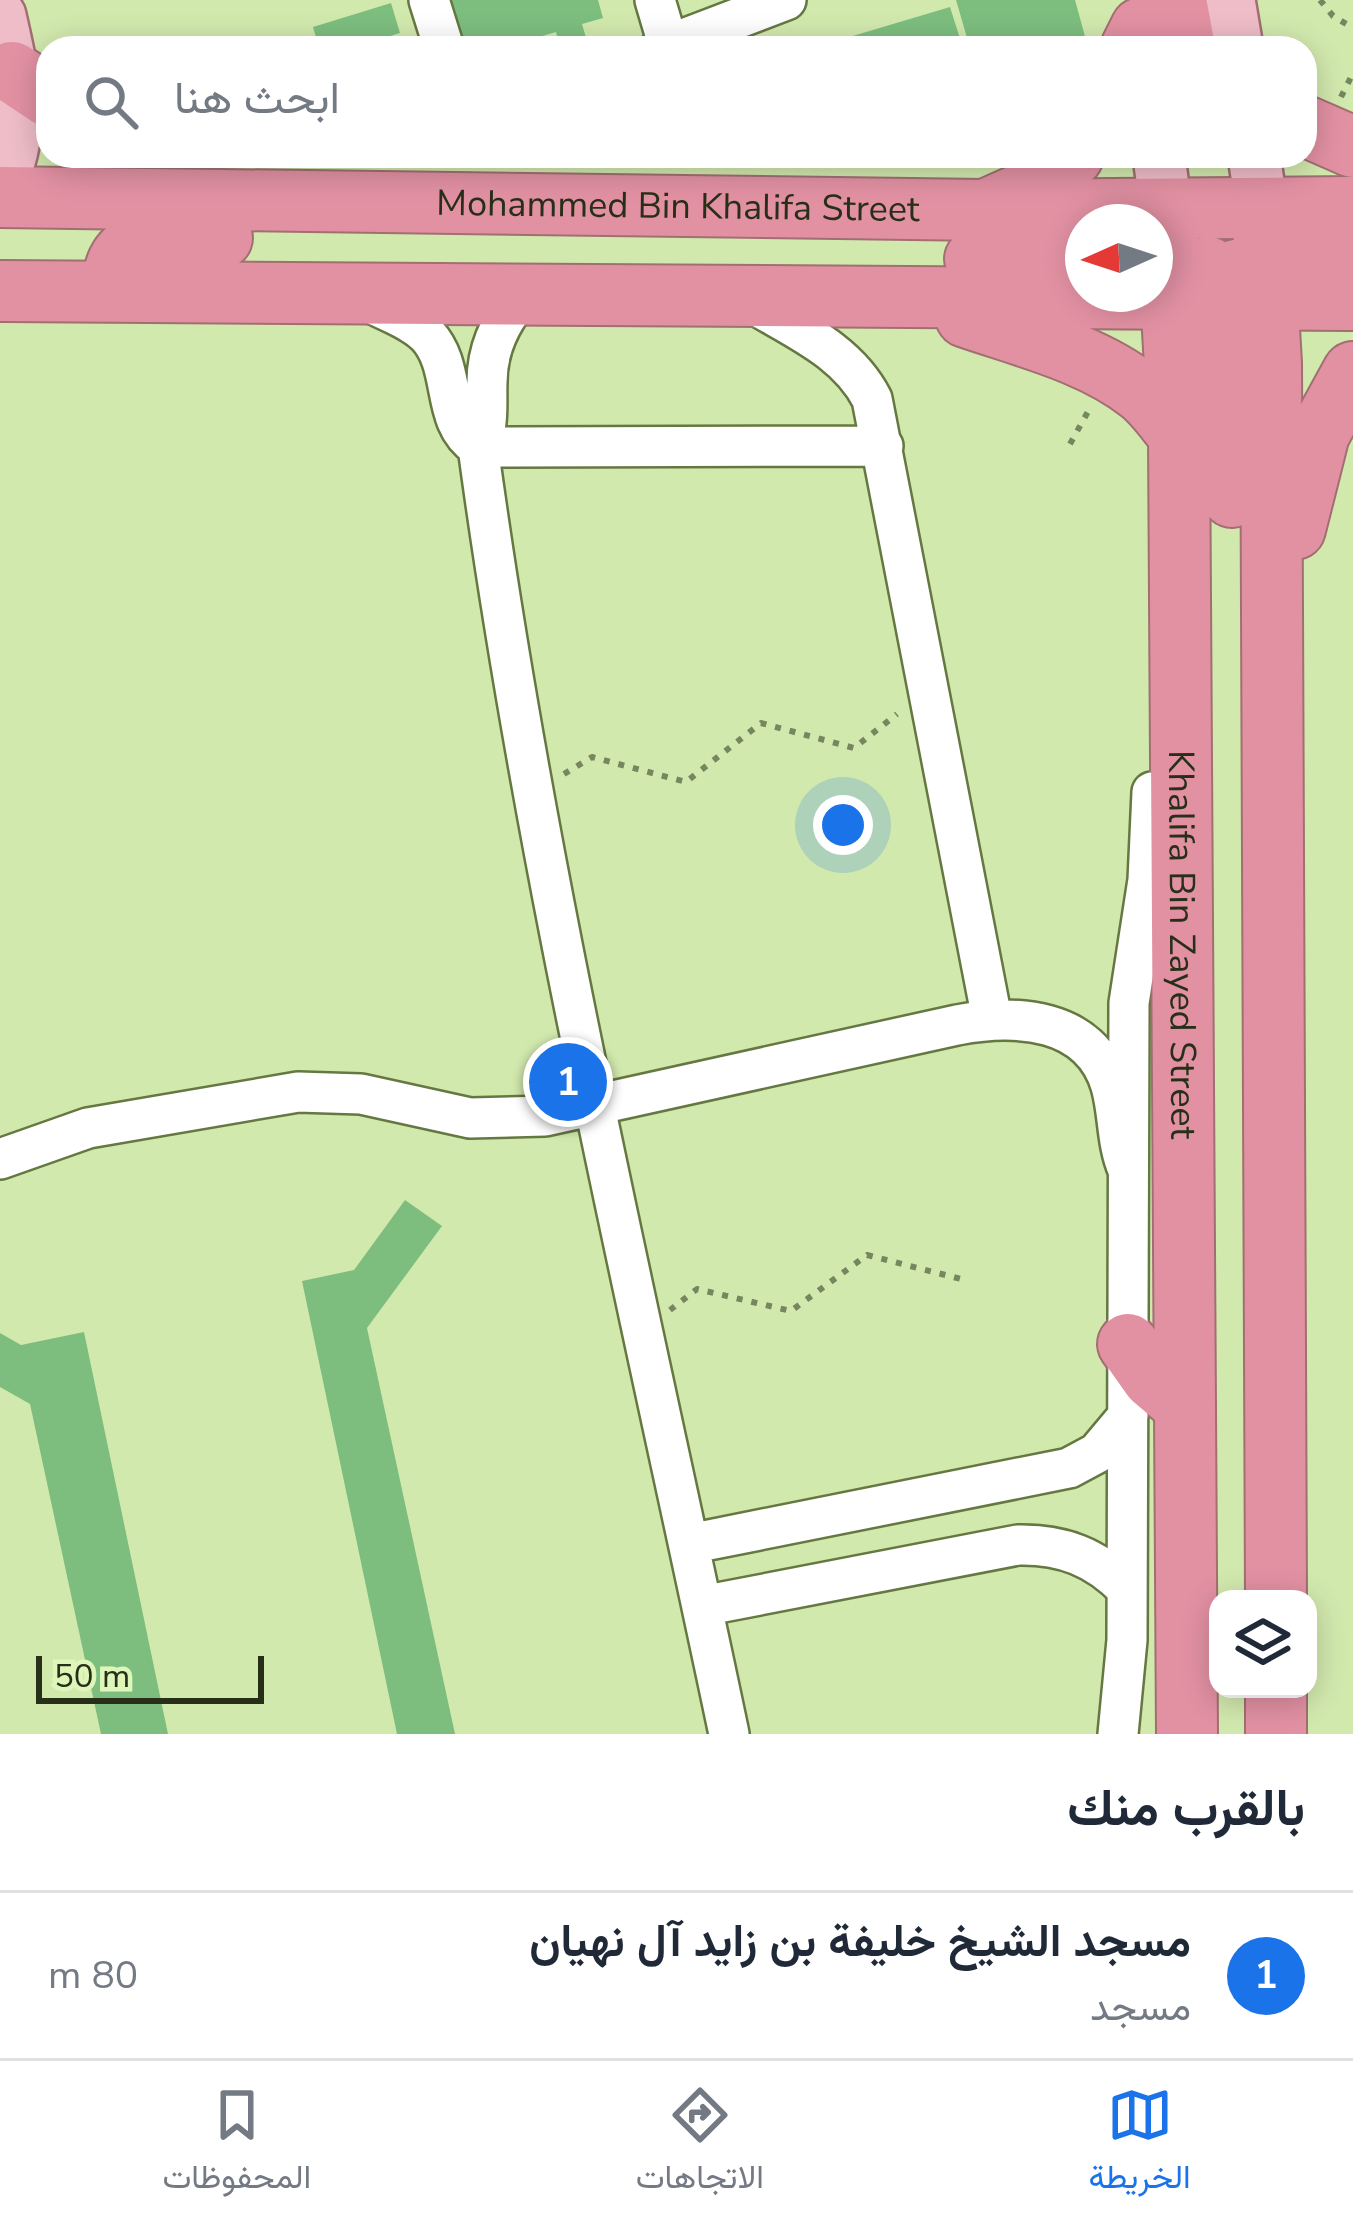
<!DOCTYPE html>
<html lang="ar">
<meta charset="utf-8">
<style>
body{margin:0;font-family:"Nunito Sans",Vazirmatn,sans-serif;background:#f6f6f7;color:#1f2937;direction:rtl}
.controls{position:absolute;right:36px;bottom:36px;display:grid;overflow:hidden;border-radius:24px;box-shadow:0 6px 30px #0003}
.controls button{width:108px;height:108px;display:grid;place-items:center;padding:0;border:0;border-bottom:3px solid #e0e1e3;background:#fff;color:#1f2937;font:60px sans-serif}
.compass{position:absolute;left:1065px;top:204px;width:108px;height:108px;border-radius:50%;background:#fff;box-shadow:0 6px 30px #0003;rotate:267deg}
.scale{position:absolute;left:36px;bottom:30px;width:228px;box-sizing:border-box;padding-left:12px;border:6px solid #272f18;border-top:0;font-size:33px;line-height:42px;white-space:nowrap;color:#272f18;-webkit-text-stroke:9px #dff6bb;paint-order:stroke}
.you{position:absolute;left:843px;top:825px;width:42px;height:42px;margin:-30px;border:9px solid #fff;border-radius:50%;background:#1a73e8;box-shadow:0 0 0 18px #1a73e833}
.badge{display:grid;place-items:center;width:78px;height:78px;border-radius:50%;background:#1a73e8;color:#fff;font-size:39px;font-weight:700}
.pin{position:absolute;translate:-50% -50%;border:6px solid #fff;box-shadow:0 3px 12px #0006}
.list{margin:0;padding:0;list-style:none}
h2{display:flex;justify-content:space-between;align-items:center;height:156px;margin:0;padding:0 48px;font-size:51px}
h2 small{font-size:39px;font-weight:400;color:#747a83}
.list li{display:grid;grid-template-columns:78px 1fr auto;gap:36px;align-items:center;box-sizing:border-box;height:168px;padding:0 48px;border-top:3px solid #e0e1e3}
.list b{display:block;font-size:45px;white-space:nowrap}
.list p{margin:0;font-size:39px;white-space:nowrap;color:#747a83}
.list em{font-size:39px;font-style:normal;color:#747a83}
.icon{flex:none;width:66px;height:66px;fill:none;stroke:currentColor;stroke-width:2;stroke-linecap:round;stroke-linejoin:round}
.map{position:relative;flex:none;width:1353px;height:1734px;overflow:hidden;direction:ltr}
.search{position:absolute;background:#fff;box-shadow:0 6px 30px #0003;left:36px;right:36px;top:36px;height:132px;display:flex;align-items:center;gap:30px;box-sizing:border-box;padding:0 42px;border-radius:36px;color:#747a83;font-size:45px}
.sheet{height:324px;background:#fff}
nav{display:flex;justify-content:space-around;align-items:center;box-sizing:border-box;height:168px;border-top:3px solid #e0e1e3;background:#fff;font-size:33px;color:#747a83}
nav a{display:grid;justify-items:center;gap:6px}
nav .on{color:#1a73e8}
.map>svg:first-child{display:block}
</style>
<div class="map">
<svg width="1353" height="1734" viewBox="0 0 1353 1734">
<rect width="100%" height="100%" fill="#d2e9ae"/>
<path fill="#7dbe7f" d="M448,0H598L603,18L582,24L589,48H560L556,32L501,48H462Z
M956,0H1075L1086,40L1057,48H970Z
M391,3L400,33L374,41L376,48H319L313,27Z
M950,7L963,48H849L846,38Z
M405,1200L442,1226L367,1328L455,1734H397L302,1281L354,1270Z
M84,1332L168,1734H101L30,1404L0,1387V1333L21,1345Z"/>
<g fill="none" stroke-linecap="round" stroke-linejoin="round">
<defs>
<path id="minor" d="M429,0L444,48
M655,0L668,44
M660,48L786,0
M522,296C501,320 487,349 487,382C486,405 490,426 478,447C537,882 639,1305 729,1734
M368,301C387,312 411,319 427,335C458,368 439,421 478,447L883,446
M749,301C795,329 847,350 872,399L992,1019
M0,1159L88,1128L298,1092L361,1094L470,1118L545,1116L957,1025C1015,1014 1091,1017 1111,1086C1119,1114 1116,1142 1128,1170
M689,1544L1069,1468L1097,1453L1128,1416
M702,1606L1018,1545C1062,1544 1096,1557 1127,1589
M1118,1734L1127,1640L1129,1003L1148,880L1152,792"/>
<path id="major" d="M1229,0L1237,48
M0,16C12,70 28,131 0,183
M1159,156L1166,210
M1254,156L1262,208"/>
<g id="highway">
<path d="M1176,0L1185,48"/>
<path d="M1131,48L1141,28"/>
<path d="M12,72L48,96"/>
<path d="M1305,126L1353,147"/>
<path id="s1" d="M0,197L985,210L1353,207"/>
<path d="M990,208L1028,191L1073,156"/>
<path d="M1262,208L1271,363L1276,1599"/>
<path id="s2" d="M1166,210L1179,435L1187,1734"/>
<path d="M975,259L1083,258"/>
<path d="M1208,267L1225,301L1232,497"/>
<path d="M1229,272L1266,263L1353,255"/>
<path d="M0,291L1353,300"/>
<path d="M113,291C110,225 176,238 222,238"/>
<path d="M966,317C1024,337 1092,353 1141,392C1156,404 1167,421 1179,435"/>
<path d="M1295,529L1319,434L1353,372"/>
<path d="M1128,1344L1152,1378L1185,1406"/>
<path d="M1276,1689V1734"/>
</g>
</defs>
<use href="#minor" stroke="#657842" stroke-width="44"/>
<use href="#major" stroke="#a16f72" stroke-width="56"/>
<use href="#highway" stroke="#a16f72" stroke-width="64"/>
<path stroke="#77865e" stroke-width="6" stroke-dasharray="6 9" stroke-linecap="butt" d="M1320,0L1333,16L1353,28
M1341,97L1353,73
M801,156L929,160L969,156
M1070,444L1090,408
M564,774L592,757L686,782L761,723L854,748L897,714
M670,1310L697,1289L791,1311L867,1255L961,1279"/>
<use href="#minor" stroke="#fff" stroke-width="39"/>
<use href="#major" stroke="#eebdc8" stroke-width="51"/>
<use href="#highway" stroke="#e291a3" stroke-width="60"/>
</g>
<g text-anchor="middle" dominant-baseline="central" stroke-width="9" stroke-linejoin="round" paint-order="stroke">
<g font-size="36" fill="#272f18" stroke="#dff6bb">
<text stroke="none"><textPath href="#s1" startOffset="678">Mohammed Bin Khalifa Street</textPath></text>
<text stroke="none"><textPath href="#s2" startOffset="735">Khalifa Bin Zayed Street</textPath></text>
</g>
</g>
</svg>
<div class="controls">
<button><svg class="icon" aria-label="layers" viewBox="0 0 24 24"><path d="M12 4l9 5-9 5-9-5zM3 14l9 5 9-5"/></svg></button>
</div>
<svg class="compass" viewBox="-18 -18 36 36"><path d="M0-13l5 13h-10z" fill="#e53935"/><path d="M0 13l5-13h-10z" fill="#747a83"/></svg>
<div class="scale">50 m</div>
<div class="you"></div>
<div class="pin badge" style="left:568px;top:1082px">1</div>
<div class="search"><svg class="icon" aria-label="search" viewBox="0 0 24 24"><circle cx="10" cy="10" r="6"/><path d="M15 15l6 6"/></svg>ابحث هنا</div>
</div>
<section class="sheet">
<h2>بالقرب منك<small></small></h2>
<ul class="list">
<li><span class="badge">1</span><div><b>مسجد الشيخ خليفة بن زايد آل نهيان</b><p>مسجد</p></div><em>80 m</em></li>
</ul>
</section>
<nav>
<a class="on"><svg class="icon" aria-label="map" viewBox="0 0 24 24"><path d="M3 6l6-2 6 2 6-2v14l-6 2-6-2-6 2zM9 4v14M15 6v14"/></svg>الخريطة</a>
<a><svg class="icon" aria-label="directions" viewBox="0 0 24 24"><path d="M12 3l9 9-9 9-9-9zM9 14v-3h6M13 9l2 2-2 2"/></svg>الاتجاهات</a>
<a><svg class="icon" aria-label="saved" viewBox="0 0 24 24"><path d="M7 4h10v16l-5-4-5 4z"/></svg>المحفوظات</a>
</nav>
